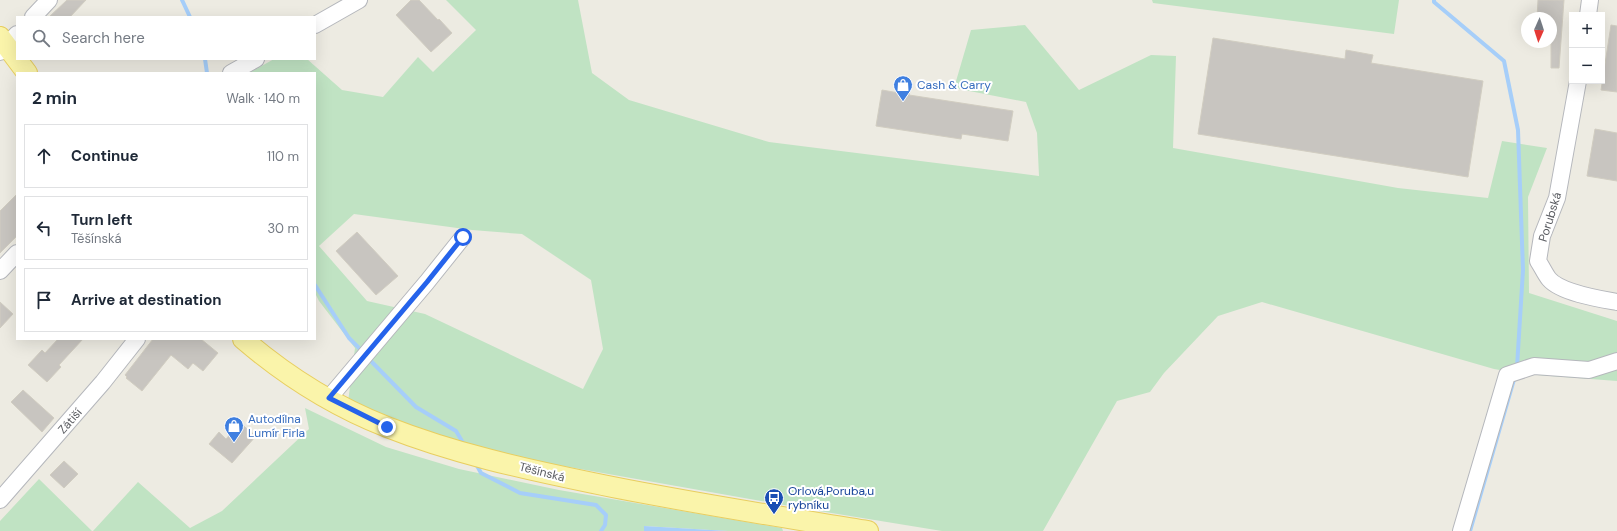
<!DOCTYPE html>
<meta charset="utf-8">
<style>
body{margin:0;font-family:"DM Sans",sans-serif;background:#f2f2f3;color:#1f2937}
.controls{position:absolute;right:12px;top:12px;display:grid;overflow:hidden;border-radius:0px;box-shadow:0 4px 16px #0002}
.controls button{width:36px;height:36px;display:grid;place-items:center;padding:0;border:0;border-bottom:1px solid #e0e1e3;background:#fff;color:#1f2937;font:20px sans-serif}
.compass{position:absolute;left:1521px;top:12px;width:36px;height:36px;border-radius:50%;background:#fff;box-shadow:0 4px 16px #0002;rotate:183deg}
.stop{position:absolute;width:12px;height:12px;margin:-9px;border:3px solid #2563eb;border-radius:50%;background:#fff}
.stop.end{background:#2563eb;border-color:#fff;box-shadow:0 1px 4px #0008}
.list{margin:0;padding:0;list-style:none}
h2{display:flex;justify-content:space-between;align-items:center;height:52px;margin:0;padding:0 16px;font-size:17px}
h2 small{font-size:13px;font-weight:400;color:#747a83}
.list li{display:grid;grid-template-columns:26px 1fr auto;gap:12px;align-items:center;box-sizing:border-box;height:64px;margin:0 8px 8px;padding:0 8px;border:1px solid #e0e1e3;border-radius:0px}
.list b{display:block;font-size:15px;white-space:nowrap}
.list p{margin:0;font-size:13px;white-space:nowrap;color:#747a83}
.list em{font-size:13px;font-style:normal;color:#747a83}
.icon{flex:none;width:22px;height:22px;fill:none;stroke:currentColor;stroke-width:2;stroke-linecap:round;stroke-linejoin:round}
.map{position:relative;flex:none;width:1617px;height:531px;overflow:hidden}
.search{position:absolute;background:#fff;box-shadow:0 4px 16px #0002;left:16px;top:16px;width:300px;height:44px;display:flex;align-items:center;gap:10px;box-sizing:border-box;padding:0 14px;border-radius:0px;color:#747a83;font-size:15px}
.panel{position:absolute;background:#fff;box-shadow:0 4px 16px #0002;left:16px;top:72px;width:300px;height:268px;border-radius:0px}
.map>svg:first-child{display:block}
</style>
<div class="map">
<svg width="1617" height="531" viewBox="0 0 1617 531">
<rect width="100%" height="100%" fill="#edebe2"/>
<path fill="#c0e3c3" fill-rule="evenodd" d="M446,0H578L592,73L629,100L769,142L1039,176L1037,133L1026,102L954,88L971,30L1025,25L1079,90L1151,55L1176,56L1173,148L1398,188L1488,198L1502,141L1547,148L1528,197L1529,293L1617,321V381L1523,374L1494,369L1262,302L1218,316L1164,373L1150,392L1117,401L1043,531H942L801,508L546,463L433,436L348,402L355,348L319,301L315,293V73H249L274,59H307L342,90L383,97L418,57L433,72L476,30ZM354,214L472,230L522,234L591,280L603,349L583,389L425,314L367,301L319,246Z
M1152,0H1399L1394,34L1153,3Z
M305,408L386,447L459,469L559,490L782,528L783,531H728L644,526V531H93L138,482L190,528L222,511L309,429Z
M39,479L92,531H0V521Z"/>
<path fill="#a6cef9" d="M644,526L728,531H644Z"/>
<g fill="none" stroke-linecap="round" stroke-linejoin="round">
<path stroke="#a6cef9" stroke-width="4" d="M182,0L190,17
M1434,0V2L1504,61L1518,130L1523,270L1517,367
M205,59L207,73
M315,285L349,338L364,353
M368,358L416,407L456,431L465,446
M475,462L481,473L520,493L596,505L606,515L605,525L601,531
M1470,531L1515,376"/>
</g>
<path fill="#c8c5c0" stroke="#d1cdc1" d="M67,0H86L70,17H49Z
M411,0H419L438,20L439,19L452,33L431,52L396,15Z
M1538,0H1564L1559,68H1551V18H1537Z
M1611,25L1617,26V92L1601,90Z
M1213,38L1345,59L1346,50L1373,55L1371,63L1483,81L1468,177L1198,134Z
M900,87L910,89L909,95L1013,111L1008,141L962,134L961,139L876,126L882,90L899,93Z
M1595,129L1617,133V181L1587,176Z
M17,194V236L0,253V211Z
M357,232L398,276L376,295L336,251Z
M0,302L13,314L0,328Z
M58,339H83L59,365L61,367L47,382L28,365L42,350L45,353Z
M153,339H201L218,353L203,371L193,363L188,369L171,355L142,391L126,378L127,377L125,375Z
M23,390L54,418L42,432L11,402Z
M240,423L256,436L232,463L209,444L219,432L226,439Z
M64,461L78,474L64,488L50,475Z"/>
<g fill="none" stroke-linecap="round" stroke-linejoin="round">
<defs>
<path id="minor" d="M1588,15L1590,0
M33,17L49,0
M315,25L359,0
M0,52L17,34
M231,73L256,59
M1578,81L1557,198L1542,236L1538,261C1542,267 1545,274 1549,279C1561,293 1600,299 1617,302
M0,271L17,253
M329,398L427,282L463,237
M0,500L103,382L137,339
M1461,531L1507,375L1534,366L1589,370L1617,361"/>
<path id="major" d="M0,37L27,73
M243,339C285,375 336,407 387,427C453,453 524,469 593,483C684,502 776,516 868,531"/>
</defs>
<use href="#minor" stroke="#b5b7bc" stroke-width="18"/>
<use href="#major" stroke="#e8ce60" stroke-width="22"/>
<use href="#minor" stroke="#fff" stroke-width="16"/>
<use href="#major" stroke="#faf4aa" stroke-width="20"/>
</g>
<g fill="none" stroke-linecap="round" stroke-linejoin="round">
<path stroke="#2563eb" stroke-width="5" d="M387,427L329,398L427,282L463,237"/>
</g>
<defs>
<symbol id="shop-pin" viewBox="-11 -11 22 30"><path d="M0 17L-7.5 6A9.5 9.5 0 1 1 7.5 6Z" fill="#3f7fe0" stroke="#fff"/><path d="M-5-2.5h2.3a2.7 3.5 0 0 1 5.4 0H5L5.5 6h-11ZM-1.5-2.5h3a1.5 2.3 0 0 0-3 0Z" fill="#fff"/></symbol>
<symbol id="bus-pin" viewBox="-11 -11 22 30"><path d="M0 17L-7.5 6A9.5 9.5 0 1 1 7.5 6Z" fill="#1a4fb4" stroke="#fff"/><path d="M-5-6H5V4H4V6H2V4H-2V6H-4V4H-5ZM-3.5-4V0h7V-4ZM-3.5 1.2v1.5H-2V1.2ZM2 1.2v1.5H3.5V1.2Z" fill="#fff"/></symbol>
</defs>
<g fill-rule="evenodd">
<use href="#shop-pin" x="892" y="74" width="22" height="30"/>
<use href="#shop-pin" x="223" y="415" width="22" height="30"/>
<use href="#bus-pin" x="763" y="487" width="22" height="30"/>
</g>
<g text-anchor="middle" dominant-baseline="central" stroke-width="4" stroke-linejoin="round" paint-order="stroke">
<g font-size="12" fill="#366cbe" stroke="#fff" text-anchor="start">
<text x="917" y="85">Cash &amp; Carry</text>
<text x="248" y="419">Autodílna<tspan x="248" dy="14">Lumír Firla</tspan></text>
</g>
<g font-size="12" fill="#5b5d62" stroke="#fff">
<text transform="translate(1550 217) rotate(-73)">Porubská</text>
<text transform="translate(70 421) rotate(-49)">Zátiší</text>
<text transform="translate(542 472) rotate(14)">Těšínská</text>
</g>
<g font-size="12" fill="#164399" stroke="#fff" text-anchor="start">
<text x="788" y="491">Orlová,Poruba,u<tspan x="788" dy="14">rybníku</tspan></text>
</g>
</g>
</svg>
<div class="controls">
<button>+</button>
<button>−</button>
</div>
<svg class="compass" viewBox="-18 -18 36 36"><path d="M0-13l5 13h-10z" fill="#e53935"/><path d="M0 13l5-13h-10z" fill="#747a83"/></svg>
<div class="stop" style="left:463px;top:237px"></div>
<div class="stop end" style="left:387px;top:427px"></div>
<div class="search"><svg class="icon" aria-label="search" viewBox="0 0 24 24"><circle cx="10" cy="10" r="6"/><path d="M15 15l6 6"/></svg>Search here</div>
<section class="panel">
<h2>2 min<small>Walk · 140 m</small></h2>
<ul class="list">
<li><svg class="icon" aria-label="ahead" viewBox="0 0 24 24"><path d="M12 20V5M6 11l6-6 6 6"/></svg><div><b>Continue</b></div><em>110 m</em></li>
<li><svg class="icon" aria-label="left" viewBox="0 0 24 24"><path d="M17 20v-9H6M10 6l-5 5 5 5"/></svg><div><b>Turn left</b><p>Těšínská</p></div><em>30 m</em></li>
<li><svg class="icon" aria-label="arrive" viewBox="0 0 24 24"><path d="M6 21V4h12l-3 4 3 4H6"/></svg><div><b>Arrive at destination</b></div></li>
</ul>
</section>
</div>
